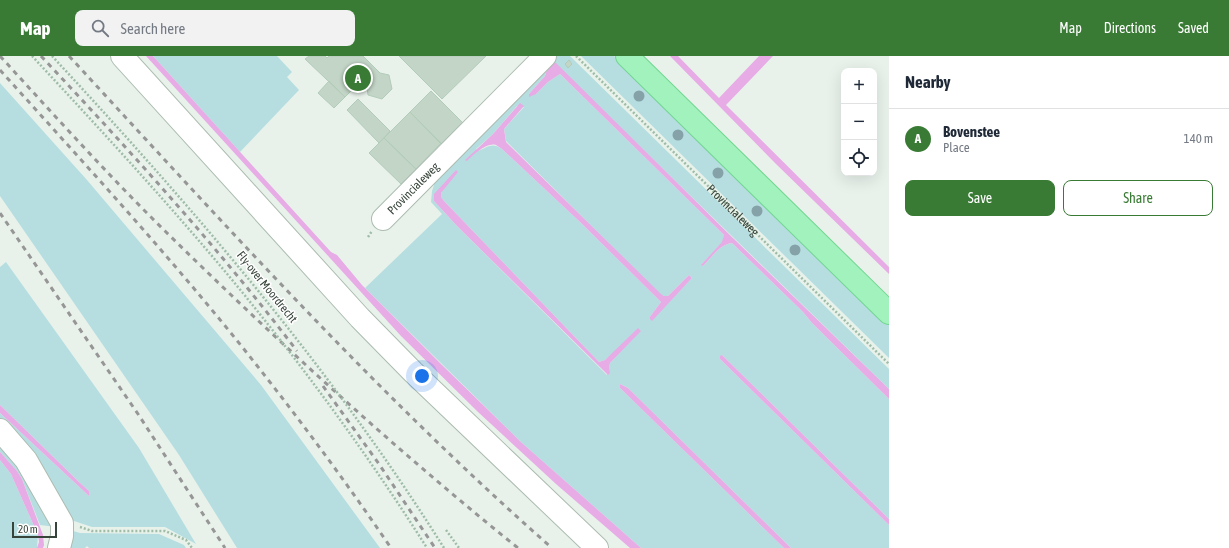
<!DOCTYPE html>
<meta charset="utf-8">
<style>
body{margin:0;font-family:"Asap Condensed",sans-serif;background:#f2f2f3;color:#1f2937}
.controls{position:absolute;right:12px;top:12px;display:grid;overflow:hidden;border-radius:8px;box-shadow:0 4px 16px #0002}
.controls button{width:36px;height:36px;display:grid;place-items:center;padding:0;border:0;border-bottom:1px solid #e0e1e3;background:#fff;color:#1f2937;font:20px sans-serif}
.scale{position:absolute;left:12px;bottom:10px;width:45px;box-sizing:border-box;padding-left:4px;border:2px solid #37443a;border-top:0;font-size:11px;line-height:14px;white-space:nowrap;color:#37443a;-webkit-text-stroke:3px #fff;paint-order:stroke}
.you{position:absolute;left:422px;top:320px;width:14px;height:14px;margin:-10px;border:3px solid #fff;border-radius:50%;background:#1a73e8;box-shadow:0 0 0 6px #1a73e833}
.badge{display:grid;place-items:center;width:26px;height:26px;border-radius:50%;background:#397b34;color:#fff;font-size:13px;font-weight:700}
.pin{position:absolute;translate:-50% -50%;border:2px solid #fff;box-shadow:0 1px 4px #0006}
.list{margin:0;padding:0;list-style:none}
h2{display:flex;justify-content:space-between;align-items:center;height:52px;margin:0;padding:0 16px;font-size:17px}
h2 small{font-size:13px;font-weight:400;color:#747a83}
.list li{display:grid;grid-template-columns:26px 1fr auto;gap:12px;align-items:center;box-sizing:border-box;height:60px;padding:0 16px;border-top:1px solid #e0e1e3}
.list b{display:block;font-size:15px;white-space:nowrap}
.list p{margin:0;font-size:13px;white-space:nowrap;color:#747a83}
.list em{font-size:13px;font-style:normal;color:#747a83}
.actions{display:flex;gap:8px;padding:12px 16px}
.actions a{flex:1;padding:9px 0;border:1px solid #397b34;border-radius:8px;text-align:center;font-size:14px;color:#397b34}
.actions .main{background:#397b34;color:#fff}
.icon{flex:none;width:22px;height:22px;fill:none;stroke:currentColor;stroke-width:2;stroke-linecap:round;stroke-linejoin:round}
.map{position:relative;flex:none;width:889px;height:492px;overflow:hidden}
header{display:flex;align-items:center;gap:24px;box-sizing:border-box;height:56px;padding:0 20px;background:#397b34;color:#fff}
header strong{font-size:19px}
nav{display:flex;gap:22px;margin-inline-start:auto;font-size:14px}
.search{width:280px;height:36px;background:#f2f2f3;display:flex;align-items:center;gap:10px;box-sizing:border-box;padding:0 14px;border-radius:8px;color:#747a83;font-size:15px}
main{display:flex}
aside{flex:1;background:#fff}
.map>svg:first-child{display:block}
</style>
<header>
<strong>Map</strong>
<div class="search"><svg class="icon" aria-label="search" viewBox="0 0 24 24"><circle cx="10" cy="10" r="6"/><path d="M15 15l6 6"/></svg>Search here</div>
<nav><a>Map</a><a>Directions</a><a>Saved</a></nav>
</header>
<main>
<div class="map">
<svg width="889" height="492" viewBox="0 0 889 492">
<rect width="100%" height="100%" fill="#e8f2eb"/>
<path fill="#b6dee1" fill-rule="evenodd" d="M153,0H277L292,16L287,21L299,34L240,96Z
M553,0H570L889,313V333L550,3Z
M581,0H614L889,269V302Z
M548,10L545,20L529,38H536L548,26L560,18L724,179L723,186L702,208L703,210C711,202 720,188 732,187L803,256L812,267L889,343V463L722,299L720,303L889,469V492H791L628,332L620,328V332L784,492H641L522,387L365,232L442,158L431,146L432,135L434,129L432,126ZM517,50L524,51L504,73L506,85L660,238L664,240H668L689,219L692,222L652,264L649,262L661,246L580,166L502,93C492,86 488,91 478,95L476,93L493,78ZM456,114L441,137V141L444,145L599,306L605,304L641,274L610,307L607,319L457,170L434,145Z
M0,27L87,124L261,329L380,492H237L179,399L0,140Z
M6,206L139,392L196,488L165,471H92L74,465L56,471L40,469L22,423L17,415L0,396V357L89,440V435L79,426L0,349V211Z
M0,404L11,418L38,479L37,492H0Z
M70,474L80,477L159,478L184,489L186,492H89L87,490L85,492H64Z"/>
<path fill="#e7abe5" d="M146,0H153L331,196L337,199L362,229L441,308L522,387L641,492H630L556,428L478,356L401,280Z
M670,0H678L719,42L759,0H773L726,49L889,211V218L775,107Z
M550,3L555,6L733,182L889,333V343L812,267L803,256L732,187C720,188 711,202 703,210L701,209L722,186L724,179L560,18L548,26L536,38L529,41V38L545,20Z
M520,47L524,50L504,73L506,86L661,238L664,240H668L689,219L692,222L652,265L649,262L661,246L580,166L502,93C500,92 498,90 496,89C487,86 473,99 467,105L465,104L493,78Z
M456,114L458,116L441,137V141L444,145L599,306L605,304L638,272L641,275L610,307L609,312L610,317L608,319L457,170L434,145V138Z
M722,299L889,463V469L720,303V300Z
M620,328L628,332L791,492H784L620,332Z
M0,349L79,426L89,435V440L0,357Z
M0,396L17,415L22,423L43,479L44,489L43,492H37L39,486L38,479L11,418L0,404Z"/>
<path fill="#c2d5c6" stroke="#b3ccb9" d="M309,0H325L327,2L329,0H363L380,17L389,19L392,33L382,43L368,39L367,32L360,26L345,41L305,3Z
M399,0H486L442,43Z
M569,4L572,8L568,12L565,8Z
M329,25L345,41L334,52L318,37Z
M431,35L463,67L441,88L410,56Z
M358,43L390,75L379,87L347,54Z
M410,56L441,87L416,113L384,82Z
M384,82L416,113L401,128L369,97Z"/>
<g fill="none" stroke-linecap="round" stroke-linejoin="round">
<defs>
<g id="minor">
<path d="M122,0L360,262L413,316L597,492"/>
<path id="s2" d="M383,163L545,0"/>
<path d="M0,374L26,404L62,467V480L59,492"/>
</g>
<path id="major" d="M627,0L889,257"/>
</defs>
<use href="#minor" stroke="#acbcb0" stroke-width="24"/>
<use href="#major" stroke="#73d592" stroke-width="24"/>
<g stroke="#9fbca6" stroke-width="2.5" stroke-dasharray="2 2" stroke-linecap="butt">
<path id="s1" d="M576,0L889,308"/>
<path d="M368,181L372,175"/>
<path d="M80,471L92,475H165L186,484L192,492"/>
<path d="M446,474L459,492"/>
</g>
<use href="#minor" stroke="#fff" stroke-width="22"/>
<use href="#major" stroke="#a1f2bc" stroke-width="22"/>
<path stroke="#969696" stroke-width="3" stroke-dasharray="5 5" stroke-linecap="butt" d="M0,0C54,59 108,119 165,175C278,286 395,393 518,492
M41,0C130,95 218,191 297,295
M69,0C225,169 379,340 552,492
M0,14C82,105 166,196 243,292C295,357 344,423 391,492
M0,157L138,358L225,492
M323,330L379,408L435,492"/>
<path stroke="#9fbca6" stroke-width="2.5" stroke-dasharray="2 2" stroke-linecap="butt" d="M32,0C101,74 169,148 233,225C303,310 368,399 427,492
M52,0C196,155 331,312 444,492"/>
</g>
<g fill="#84a2a7">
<circle cx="639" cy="40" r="5.5"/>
<circle cx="678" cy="79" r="5.5"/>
<circle cx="718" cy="117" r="5.5"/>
<circle cx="757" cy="155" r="5.5"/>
<circle cx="795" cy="194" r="5.5"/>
</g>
<g text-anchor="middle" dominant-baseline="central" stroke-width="3" stroke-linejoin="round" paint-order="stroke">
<g font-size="12" fill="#37443a" stroke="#fff">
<text stroke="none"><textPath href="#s2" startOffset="43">Provincialeweg</textPath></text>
<text stroke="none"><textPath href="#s1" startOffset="220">Provincialeweg</textPath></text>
<text transform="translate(267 231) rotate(51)">Fly-over Moordrecht</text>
</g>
</g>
</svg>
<div class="controls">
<button>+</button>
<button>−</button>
<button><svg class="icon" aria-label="locate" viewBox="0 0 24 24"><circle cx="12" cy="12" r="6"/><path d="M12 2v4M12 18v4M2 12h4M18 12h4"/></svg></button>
</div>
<div class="scale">20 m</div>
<div class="you"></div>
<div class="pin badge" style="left:358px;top:22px">A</div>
</div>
<aside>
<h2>Nearby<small></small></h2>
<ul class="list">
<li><span class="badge">A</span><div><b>Bovenstee</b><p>Place</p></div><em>140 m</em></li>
</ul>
<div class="actions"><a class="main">Save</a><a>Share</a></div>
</aside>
</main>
